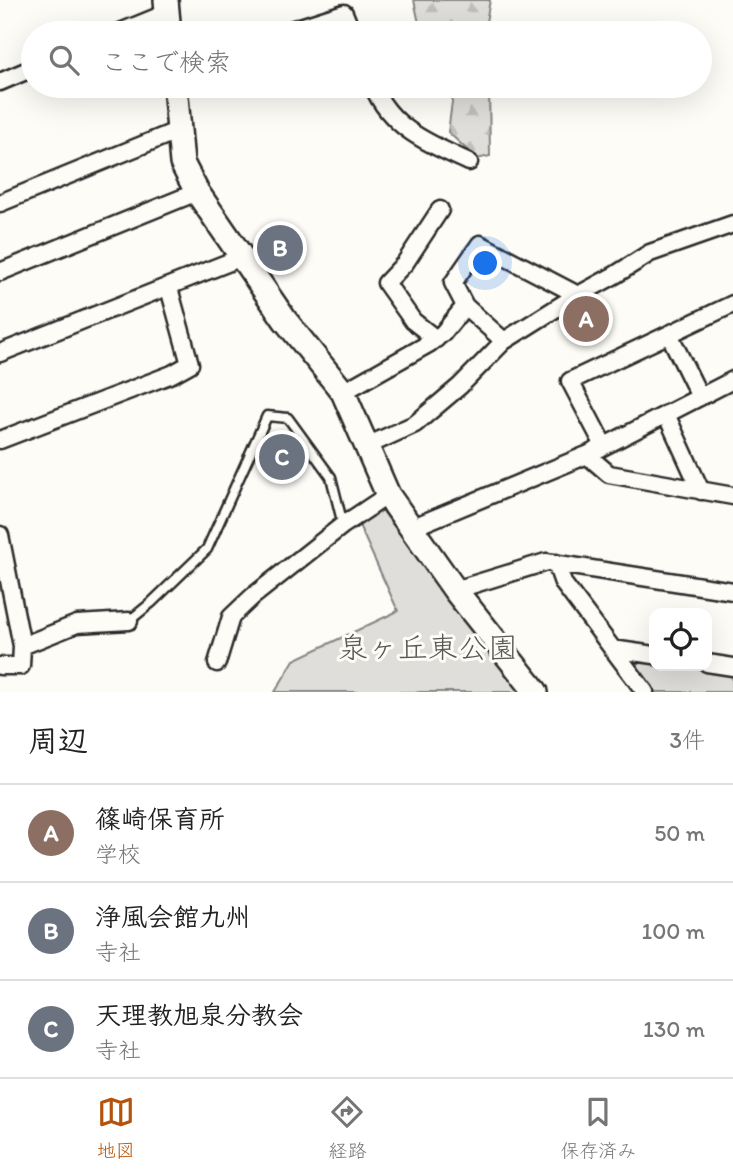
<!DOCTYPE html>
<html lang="ja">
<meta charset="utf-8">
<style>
body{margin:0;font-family:Itim,"Klee One",sans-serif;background:#f2f2f2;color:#222}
.controls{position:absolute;right:21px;bottom:21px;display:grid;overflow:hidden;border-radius:14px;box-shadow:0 7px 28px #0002}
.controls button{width:63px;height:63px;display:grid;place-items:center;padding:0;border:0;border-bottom:2px solid #e0e0e0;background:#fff;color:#222;font:35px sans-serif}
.you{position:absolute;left:486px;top:264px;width:24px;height:24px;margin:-18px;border:5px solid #fff;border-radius:50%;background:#1a73e8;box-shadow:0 0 0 10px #1a73e833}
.badge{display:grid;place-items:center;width:46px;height:46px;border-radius:50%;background:#b45309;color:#fff;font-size:23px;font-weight:700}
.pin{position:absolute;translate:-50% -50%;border:4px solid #fff;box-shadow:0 2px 7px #0006}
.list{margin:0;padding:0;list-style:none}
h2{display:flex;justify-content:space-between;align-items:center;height:91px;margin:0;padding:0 28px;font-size:30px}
h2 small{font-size:23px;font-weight:400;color:#767676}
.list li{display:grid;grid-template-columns:46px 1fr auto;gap:21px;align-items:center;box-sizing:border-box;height:98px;padding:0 28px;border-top:2px solid #e0e0e0}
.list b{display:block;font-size:26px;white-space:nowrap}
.list p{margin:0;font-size:23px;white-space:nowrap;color:#767676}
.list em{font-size:23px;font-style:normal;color:#767676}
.icon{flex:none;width:38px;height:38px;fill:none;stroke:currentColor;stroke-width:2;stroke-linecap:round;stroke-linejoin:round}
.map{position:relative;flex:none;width:733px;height:692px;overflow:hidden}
.search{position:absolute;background:#fff;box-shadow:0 7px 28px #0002;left:21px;right:21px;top:21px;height:77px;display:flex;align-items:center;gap:18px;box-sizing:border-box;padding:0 24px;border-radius:38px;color:#767676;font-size:26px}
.sheet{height:385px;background:#fff}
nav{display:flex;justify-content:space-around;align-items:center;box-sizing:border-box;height:98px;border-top:2px solid #e0e0e0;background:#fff;font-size:19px;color:#767676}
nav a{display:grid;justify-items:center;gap:4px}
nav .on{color:#b45309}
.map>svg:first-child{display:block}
</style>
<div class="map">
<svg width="733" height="692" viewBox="0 0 733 692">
<defs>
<pattern id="forest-firs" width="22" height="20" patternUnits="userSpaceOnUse" patternTransform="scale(1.75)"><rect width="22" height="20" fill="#dfdeda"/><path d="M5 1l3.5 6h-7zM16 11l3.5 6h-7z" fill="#c0bfbb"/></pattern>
</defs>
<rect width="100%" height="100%" fill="#fdfcf7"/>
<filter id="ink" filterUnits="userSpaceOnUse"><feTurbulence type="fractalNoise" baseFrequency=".0143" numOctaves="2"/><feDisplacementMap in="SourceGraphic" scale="14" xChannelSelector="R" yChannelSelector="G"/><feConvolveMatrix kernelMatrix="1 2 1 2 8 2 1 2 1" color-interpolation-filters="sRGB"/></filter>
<g filter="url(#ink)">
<path fill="#dfdeda" stroke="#858482" stroke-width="2" d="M382,510L447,597L525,692H275L294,660L398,611L359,525Z
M640,659L654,661V666H690L732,671L733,692H654L636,669Z"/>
<path fill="url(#forest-firs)" stroke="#858482" stroke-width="2" d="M414,0H490L484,33H421Z
M447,86H489L490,156L477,159L448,132L453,95Z"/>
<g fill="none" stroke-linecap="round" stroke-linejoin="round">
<defs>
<path id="lane" d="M129,621L151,603L207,549L267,416L288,418L331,477L343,525"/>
<path id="street" d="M118,33L167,13
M281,33L344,13L352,33
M0,82L33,68
M373,86C391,129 430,144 469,162
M0,203L179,130
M0,272L197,192
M669,334L700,397
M436,339L413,321L386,283L405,263L440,210
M504,341L465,306L453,283L480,244L578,295
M0,353L242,257
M343,392L430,343L443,333L465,306
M666,414L701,491
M0,440L172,374L190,364L169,288
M369,445L415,424L460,386L504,341L571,299L615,275L650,253L733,224
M604,446L570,381L733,304
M587,455L609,474L733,496
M411,528L587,455L733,380
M0,535L22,646L77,624L129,621
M556,563L563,583L645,692
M455,590L546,562L733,591
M612,649L654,655
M217,663L231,617L252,597L343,525L388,495
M707,663L733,667
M0,666H21L22,646"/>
<path id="secondary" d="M166,0L169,33
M175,86L182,163L197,192L285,320L343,392L388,495L455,590L536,692"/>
</defs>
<use href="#lane" stroke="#2b2b2b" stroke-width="13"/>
<use href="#street" stroke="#2b2b2b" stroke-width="21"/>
<use href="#secondary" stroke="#2b2b2b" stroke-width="28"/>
<use href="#lane" stroke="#fdfcf7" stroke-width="8"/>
<use href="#street" stroke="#fdfcf7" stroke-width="16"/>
<use href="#secondary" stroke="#fdfcf7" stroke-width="23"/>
</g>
</g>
<g text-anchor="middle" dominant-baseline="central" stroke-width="6" stroke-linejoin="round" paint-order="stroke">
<g font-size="30" fill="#585857" stroke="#fdfcf7">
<text x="428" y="647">泉ヶ丘東公園</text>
</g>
</g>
</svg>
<div class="controls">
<button><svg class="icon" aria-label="locate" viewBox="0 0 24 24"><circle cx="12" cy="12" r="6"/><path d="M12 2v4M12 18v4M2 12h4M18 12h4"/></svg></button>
</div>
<div class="you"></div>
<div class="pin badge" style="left:586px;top:319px;background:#8d6e63">A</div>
<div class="pin badge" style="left:280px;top:248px;background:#6b7280">B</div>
<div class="pin badge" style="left:282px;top:457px;background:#6b7280">C</div>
<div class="search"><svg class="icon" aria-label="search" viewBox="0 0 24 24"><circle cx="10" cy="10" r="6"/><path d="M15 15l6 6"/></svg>ここで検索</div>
</div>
<section class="sheet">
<h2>周辺<small>3件</small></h2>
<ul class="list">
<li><span class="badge" style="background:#8d6e63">A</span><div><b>篠崎保育所</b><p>学校</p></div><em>50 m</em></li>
<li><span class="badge" style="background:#6b7280">B</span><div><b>浄風会館九州</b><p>寺社</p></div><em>100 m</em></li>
<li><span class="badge" style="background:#6b7280">C</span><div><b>天理教旭泉分教会</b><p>寺社</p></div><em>130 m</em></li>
</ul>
</section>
<nav>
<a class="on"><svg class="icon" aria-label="map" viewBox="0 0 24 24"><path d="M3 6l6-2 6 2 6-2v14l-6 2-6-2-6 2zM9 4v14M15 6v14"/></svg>地図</a>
<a><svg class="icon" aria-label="directions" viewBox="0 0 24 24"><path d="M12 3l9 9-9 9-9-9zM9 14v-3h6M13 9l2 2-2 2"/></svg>経路</a>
<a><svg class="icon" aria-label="saved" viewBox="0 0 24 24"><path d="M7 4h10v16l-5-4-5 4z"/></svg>保存済み</a>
</nav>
